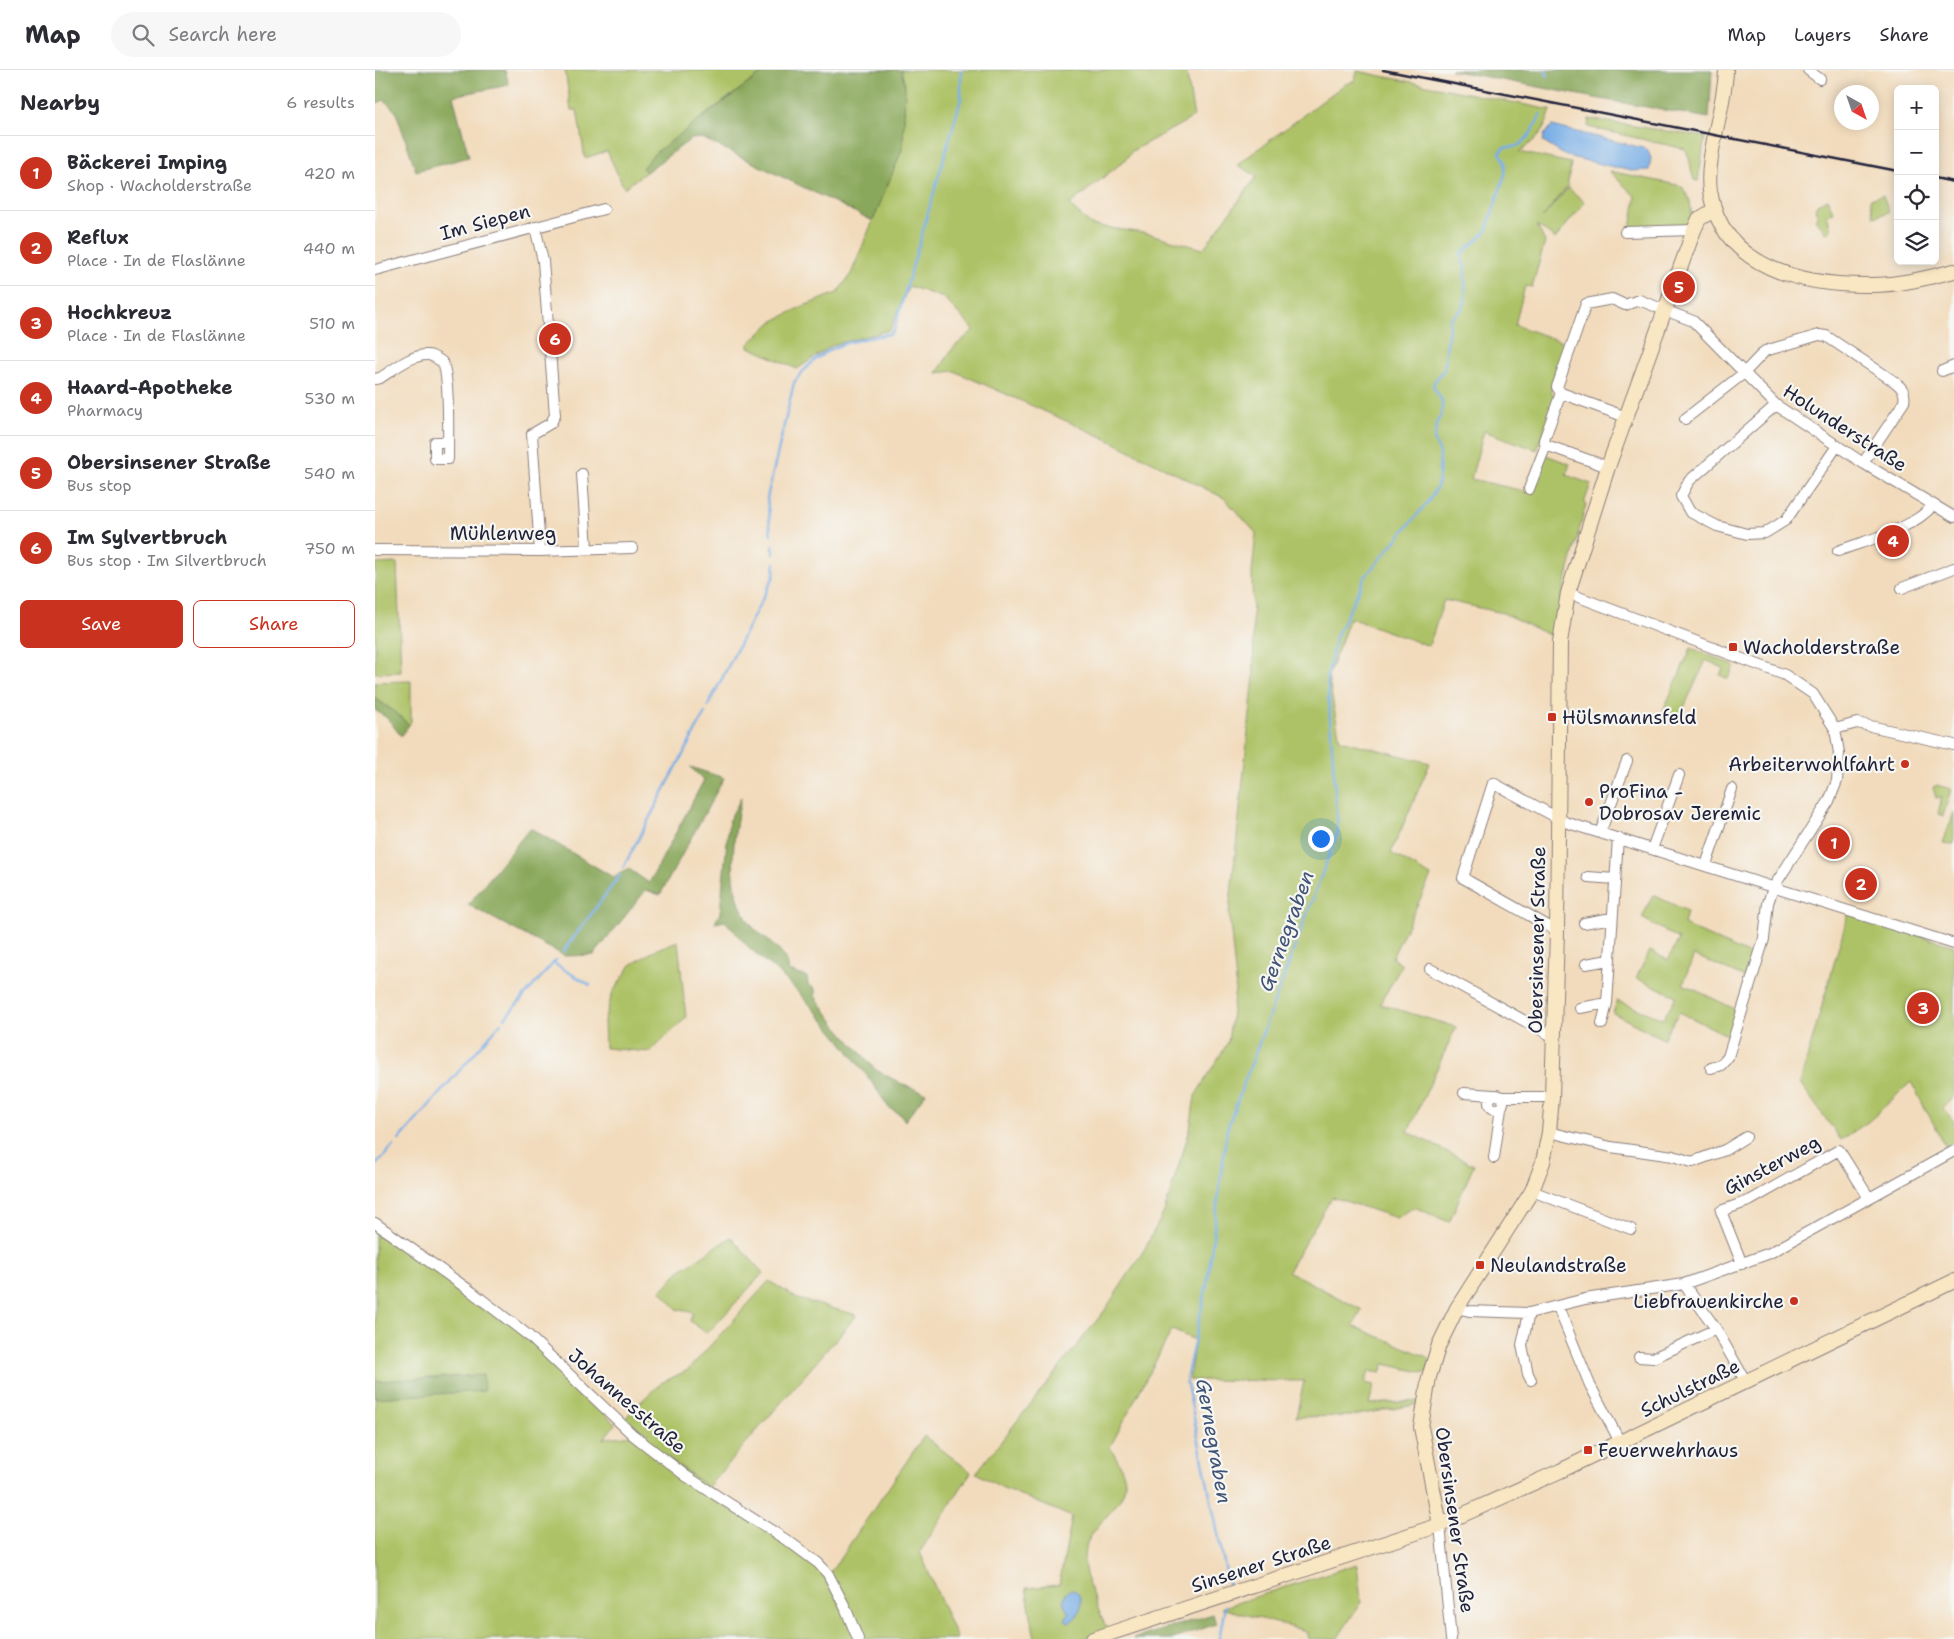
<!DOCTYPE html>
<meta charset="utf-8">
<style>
body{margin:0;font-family:"Shantell Sans",sans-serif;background:#f7f7f7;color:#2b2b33}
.controls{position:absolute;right:15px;top:15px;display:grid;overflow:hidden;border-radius:8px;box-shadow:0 2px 12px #0003}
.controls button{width:45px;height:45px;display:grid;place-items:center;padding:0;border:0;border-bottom:1px solid #e1e1e2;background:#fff;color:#2b2b33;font:25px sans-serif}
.compass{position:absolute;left:1459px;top:15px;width:45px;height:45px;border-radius:50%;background:#fff;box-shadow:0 2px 12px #0003;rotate:140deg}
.you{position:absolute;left:945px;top:768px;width:18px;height:18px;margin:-12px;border:4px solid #fff;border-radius:50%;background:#1a73e8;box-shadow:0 0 0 8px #1a73e833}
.badge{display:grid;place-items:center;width:32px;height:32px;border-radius:50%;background:#c8321e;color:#fff;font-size:16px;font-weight:700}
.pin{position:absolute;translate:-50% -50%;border:2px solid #fff;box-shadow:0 1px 5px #0006}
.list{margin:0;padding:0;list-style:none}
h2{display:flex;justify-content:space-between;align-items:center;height:65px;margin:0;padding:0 20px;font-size:21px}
h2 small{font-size:16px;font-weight:400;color:#7c7c81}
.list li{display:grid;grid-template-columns:32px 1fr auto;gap:15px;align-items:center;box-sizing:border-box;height:75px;padding:0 20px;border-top:1px solid #e1e1e2}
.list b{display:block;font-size:19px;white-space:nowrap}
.list p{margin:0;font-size:16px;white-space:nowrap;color:#7c7c81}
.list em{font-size:16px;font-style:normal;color:#7c7c81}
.actions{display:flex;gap:10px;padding:15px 20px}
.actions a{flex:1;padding:11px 0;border:1px solid #c8321e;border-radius:8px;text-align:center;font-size:18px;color:#c8321e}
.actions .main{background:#c8321e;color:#fff}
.icon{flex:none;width:28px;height:28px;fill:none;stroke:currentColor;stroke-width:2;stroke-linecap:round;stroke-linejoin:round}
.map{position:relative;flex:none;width:1579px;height:1569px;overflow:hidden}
header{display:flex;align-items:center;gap:30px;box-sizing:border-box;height:70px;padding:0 25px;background:#fff;border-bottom:1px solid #e1e1e2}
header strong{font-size:24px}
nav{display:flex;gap:28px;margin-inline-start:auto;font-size:18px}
.search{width:350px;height:45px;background:#f7f7f7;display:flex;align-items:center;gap:12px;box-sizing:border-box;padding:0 18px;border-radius:28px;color:#7c7c81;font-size:19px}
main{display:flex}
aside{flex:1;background:#fff}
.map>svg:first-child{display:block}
</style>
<header>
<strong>Map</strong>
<div class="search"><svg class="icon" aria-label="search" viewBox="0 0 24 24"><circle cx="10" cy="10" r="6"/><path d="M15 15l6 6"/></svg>Search here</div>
<nav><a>Map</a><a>Layers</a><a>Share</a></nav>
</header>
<main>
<aside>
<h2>Nearby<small>6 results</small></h2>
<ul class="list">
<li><span class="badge">1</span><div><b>Bäckerei Imping</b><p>Shop · Wacholderstraße</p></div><em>420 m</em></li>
<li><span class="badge">2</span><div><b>Reflux</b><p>Place · In de Flaslänne</p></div><em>440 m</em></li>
<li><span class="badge">3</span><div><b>Hochkreuz</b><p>Place · In de Flaslänne</p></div><em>510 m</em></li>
<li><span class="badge">4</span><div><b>Haard-Apotheke</b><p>Pharmacy</p></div><em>530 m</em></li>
<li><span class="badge">5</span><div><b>Obersinsener Straße</b><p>Bus stop</p></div><em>540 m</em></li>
<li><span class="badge">6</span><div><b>Im Sylvertbruch</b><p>Bus stop · Im Silvertbruch</p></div><em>750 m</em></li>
</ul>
<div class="actions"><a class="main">Save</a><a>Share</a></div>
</aside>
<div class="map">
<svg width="1579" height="1569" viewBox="0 0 1579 1569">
<rect width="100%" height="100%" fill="#f6f6f2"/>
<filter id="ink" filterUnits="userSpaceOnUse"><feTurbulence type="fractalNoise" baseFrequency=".02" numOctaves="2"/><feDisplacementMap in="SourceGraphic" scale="10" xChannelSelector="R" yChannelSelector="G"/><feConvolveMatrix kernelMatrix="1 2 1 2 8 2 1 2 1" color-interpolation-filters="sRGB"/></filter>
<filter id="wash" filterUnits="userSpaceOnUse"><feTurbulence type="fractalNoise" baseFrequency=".0096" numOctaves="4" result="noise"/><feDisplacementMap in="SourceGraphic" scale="20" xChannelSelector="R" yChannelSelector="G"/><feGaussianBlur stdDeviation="1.12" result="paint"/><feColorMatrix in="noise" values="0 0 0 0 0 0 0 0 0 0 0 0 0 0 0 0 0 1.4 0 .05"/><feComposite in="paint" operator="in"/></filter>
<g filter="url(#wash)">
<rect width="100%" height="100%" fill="#f2dbbc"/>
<path fill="#adc266" stroke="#687250" d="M190,0H391L319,53L268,98L271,102L249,118L232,81L210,88L202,40H196Z
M526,0H811L819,47L757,81L750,90L694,135L716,155L775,164L828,179L882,106L862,95L970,14L980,11L982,1L1176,40C1169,63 1163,68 1144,82L1196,93L1192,117L1167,148L1193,118L1210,132L1180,169L1162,155L1170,172L1157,217L1150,216L1140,255L1193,274L1176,320L1180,329L1162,380L1109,361L1096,409L1158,423L1171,385L1195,394L1191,405L1216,414L1209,433L1211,434L1187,526L1178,567L1128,543L1069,530L1054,576L975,548L953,606L965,670L1055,693L1016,783L1056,806L1017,888L1027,895L1005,934L1081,957L1033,1062L1099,1095L1074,1152L1039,1137L1022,1148L957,1127L913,1201L987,1240L978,1256L1050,1286L1055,1291L1051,1303L1009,1294L1006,1303L994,1301L990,1313L999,1315L994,1334L1045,1331V1334L976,1346L921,1347L929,1311L814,1310L820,1270L797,1260L735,1377C741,1387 749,1399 750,1412C751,1439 709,1456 709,1488C709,1510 724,1540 732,1560L706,1569H660L651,1518L684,1515L697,1447L624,1416L601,1403L730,1240L769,1180L789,1142L815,1059L820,1026L853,972L861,912L854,843L879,606L877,503L881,463L849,428L734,370L579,301L562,303L578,278L599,260L569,228L534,216L515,260L458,275L422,299L372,276L395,253L426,237L462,223L476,204L528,77L530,17Z
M1214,49L1330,67L1323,111L1319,110C1315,100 1316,88 1310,79L1213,57Z
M1234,101L1307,116L1315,131L1318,159H1256L1261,127Z
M1508,125L1514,142L1499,147L1495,129Z
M1453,129L1458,142L1452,144L1456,161L1451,163L1440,149L1443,146L1440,139L1442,134Z
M22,493L26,602L0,603V494Z
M1316,578L1360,596L1353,609L1345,605L1348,598L1331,590L1304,648L1288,641Z
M36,611V651L34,655L21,643L0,628V612Z
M1561,715L1576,719L1568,746L1563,744L1567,727L1561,728L1558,718Z
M1579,742V774L1568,773Z
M1278,825L1312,841L1309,855L1375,885L1370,908L1319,885L1308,914L1362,940L1354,966L1304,942L1288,969L1238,943L1242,931L1288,949L1301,926L1261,908L1275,881L1293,890L1304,869L1267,848Z
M1473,844L1579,876V1027L1568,1039L1579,1051V1071L1571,1077L1536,1012L1494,1051L1466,1070L1425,1013Z
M303,871L311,948L275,982L230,978L229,951L238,922L256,895L282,879Z
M0,1153L154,1266L240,1354L228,1370L230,1368L258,1365L443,1493L483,1569H0Z
M356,1167L388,1203L342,1253L337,1259L330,1262L315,1251L318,1243L305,1239L303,1240L286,1221L304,1201Z
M394,1211L423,1229L482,1245L333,1417L247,1353L258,1339L286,1313L313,1300Z
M549,1366L596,1402L545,1482L582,1569H485L455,1503Z
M982,1494L986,1532L962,1569H933L931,1561L846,1538Z"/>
<path fill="#8aa85b" stroke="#56654b" d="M0,0H130L134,15L78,26L94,87L41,101L21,42L9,30L0,34Z
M391,0H526L530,17L528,77L498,151L327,68L316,69L271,102L267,98L280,83Z
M1076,0H1337L1334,48L1220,28Z
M0,628L21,643L34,655L26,666L12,648L0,640Z
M315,697L349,708L285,825L271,820L219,885L190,886L93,835L155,758L238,807L254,799L274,813L329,710Z
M366,728C358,767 350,820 376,855C385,865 406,879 411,890C413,893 413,898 414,901L432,907L433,915L440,919V926L461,955L501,1000L531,1016L551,1023L530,1051L526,1045L514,1038C483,991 448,946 408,907C399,898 388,891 379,882C368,873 360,861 350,851L340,853L345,843L354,750Z
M108,1305L109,1321L0,1328V1311Z
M838,1544L841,1554L798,1569H758Z"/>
<path fill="#78aee6" stroke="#4d6890" d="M1177,56L1272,79L1276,88L1274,100L1256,101L1191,86L1168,72L1169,65Z
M696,1519C712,1523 707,1549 693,1552L690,1549L694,1543C687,1534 686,1526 696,1519Z"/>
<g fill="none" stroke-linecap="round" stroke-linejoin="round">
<path stroke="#78aee6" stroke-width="2.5" d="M1170,0L1173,6
M0,1L2,0
M396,465L392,428L419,313C427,300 446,283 461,277C477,270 497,267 515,264L519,260L586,29V0
M398,476L399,484
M333,636L399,506L400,493
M248,798L330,643
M188,882L245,805
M178,893L215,915
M130,948L181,890
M24,1070L126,953
M0,1096L19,1075
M854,1517L811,1309L832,1214L852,1059L963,761L952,607L961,567L990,507L1053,432L1062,417L1064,406L1065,384L1059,369L1063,350L1067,344V331L1059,318L1058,314L1069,299L1075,249L1086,240L1090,232V199L1086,184L1111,162L1130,104V91L1125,83L1128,78C1133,76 1140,78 1144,75C1154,69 1161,54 1166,44
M844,1569L850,1536"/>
</g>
</g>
<g filter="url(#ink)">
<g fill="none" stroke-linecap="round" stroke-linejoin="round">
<defs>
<path id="street" d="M1433,0L1445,9
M160,157L168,191L180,345L176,353L157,364L165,481
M1250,162L1319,160
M0,200L229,139
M1567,301L1579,296
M0,309L5,308C18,300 37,284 53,285C56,285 65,290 67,292C75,303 73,372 73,389H60V372H73
M1186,323L1169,370L1171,375L1233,397
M1401,335L1314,411L1306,426L1315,442L1342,456L1372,464L1390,463L1411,450L1462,376
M1251,347L1186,323L1182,317L1211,234L1237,229L1250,235L1264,230L1318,251L1401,335L1488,393L1579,447
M1310,349L1369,303L1390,281L1444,265L1451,266L1520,312C1527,318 1531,322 1529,332L1488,393
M207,404L212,479
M1154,419L1171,375
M0,480L165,481L257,478
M1463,481C1492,470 1539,459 1558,435
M1527,518L1579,498
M1193,523L1410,605L1438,624L1460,659L1464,683L1462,711L1454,731L1398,818L1393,833L1389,869L1353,987L1346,995L1336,998
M1460,659L1482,653L1579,675
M1225,763L1252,691
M1277,779L1304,705
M1331,795L1357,719
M1213,807L1240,809
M1209,853L1237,848
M1182,861L1088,808L1118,713L1190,752L1579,874
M1211,894L1234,890
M1055,899L1179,967
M1205,938L1232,933
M1227,954L1232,933L1243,768
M1089,1023L1118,1025
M1114 1032a7 7 0 1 1 14 0a7 7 0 1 1-14 0Z
M1126,1027H1177
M1174,1062L1236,1077L1298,1086L1317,1092L1350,1080L1371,1067
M1119,1088L1126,1038
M1157,1121L1256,1159
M0,1153L97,1222L154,1266L258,1365L311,1406L416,1473L443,1493L453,1504L470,1537L483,1569
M1367,1194L1346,1141L1376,1130L1464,1080L1494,1128
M1309,1214L1341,1259L1371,1312
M1183,1237L1215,1315L1245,1372
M1082,1238L1094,1241L1154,1243L1210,1229L1309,1214L1395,1183L1579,1081
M1154,1243L1147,1275L1153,1304L1156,1310
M1264,1287L1278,1288L1341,1259
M1065,1455L1076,1569"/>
<path id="secondary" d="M1351,0C1350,37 1330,86 1335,121C1347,199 1430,216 1496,215C1524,215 1552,208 1579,201
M1065,1455L1046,1357L1054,1307L1064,1275L1082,1238L1157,1121L1168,1092L1174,1062L1177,1027L1182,861L1185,572L1193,523L1233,397L1319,160L1324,149L1339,140
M718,1569L1065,1455L1185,1401L1579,1211"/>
</defs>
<use href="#street" stroke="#8a7e7c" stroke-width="12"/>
<use href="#secondary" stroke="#8a7e7c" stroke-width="16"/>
<use href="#street" stroke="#fff" stroke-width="10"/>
<use href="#secondary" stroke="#f9e7c3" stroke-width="14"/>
<path stroke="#22223b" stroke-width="2.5" d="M1008,0L1523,101
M1560,108L1579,112"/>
</g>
</g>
<g fill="#c8321e" stroke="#f6f6f2" stroke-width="2">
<rect x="1353" y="572" width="10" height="10" rx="2.5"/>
<rect x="1172" y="642" width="10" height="10" rx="2.5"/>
<circle cx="1530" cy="694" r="5"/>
<circle cx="1214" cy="732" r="5"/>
<rect x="1100" y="1190" width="10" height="10" rx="2.5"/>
<circle cx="1419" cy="1231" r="5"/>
<rect x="1208" y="1375" width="10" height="10" rx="2.5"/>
</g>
<g text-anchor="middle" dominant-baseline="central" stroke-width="4.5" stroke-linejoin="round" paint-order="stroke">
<g font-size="19" fill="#22223b" stroke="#f6f6f2">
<text transform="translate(110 152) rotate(-15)">Im Siepen</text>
<text transform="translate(1470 358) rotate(33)">Holunderstraße</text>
<text x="128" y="463">Mühlenweg</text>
<text transform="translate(1162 870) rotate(-89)">Obersinsener Straße</text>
<text transform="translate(1397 1095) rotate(-28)">Ginsterweg</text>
<text transform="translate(1315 1318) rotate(-26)">Schulstraße</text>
<text transform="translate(252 1331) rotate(41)">Johannesstraße</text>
<text transform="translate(1080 1450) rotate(82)">Obersinsener Straße</text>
<text transform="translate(886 1494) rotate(-18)">Sinsener Straße</text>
</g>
<g font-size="19" fill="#22223b" stroke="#f6f6f2" text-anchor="start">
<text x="1368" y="577">Wacholderstraße</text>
<text x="1187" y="647">Hülsmannsfeld</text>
<text x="1520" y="694" text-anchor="end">Arbeiterwohlfahrt</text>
<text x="1224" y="721">ProFina -<tspan x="1224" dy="22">Dobrosav Jeremic</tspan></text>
<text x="1115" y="1195">Neulandstraße</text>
<text x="1409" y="1231" text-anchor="end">Liebfrauenkirche</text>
<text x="1223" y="1380">Feuerwehrhaus</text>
</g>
<g font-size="20" font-style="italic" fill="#405377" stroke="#f6f6f2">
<text transform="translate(911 861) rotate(-70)">Gernegraben</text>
<text transform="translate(839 1371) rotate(80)">Gernegraben</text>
</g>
</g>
</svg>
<div class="controls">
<button>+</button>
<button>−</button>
<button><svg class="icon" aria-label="locate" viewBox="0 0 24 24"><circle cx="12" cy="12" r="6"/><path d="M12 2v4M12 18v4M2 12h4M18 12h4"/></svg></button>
<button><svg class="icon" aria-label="layers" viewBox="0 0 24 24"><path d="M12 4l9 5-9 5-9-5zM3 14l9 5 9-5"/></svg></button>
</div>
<svg class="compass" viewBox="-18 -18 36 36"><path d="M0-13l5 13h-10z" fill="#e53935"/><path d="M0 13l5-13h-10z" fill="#7c7c81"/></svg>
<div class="you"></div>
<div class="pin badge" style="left:1459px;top:773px">1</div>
<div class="pin badge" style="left:1486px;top:814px">2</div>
<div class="pin badge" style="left:1548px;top:938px">3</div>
<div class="pin badge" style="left:1518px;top:471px">4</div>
<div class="pin badge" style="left:1304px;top:217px">5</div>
<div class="pin badge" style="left:180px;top:269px">6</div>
</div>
</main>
